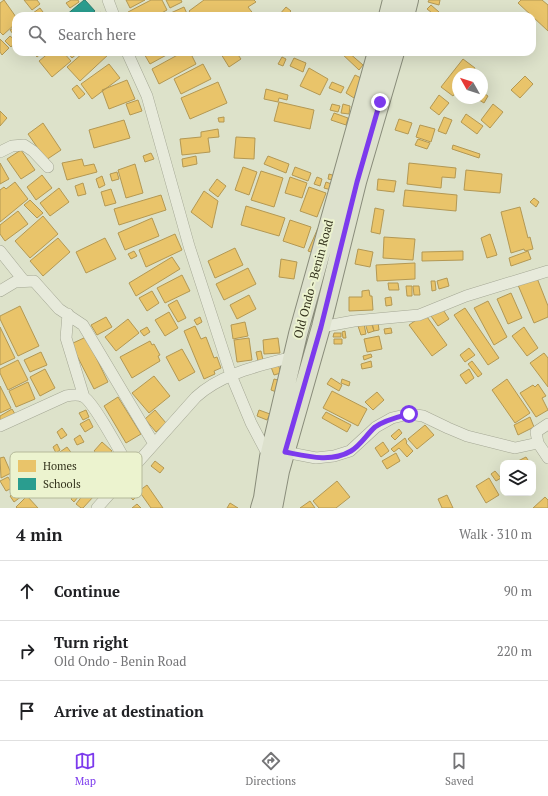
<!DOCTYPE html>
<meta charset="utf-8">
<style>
body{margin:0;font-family:"PT Serif",serif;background:#f6f6f6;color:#202124}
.controls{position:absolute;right:12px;bottom:12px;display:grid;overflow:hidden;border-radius:8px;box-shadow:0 4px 16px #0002}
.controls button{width:36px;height:36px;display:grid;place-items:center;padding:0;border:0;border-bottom:1px solid #e0e0e0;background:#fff;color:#202124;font:20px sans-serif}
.compass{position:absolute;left:452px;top:68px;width:36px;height:36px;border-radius:50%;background:#fff;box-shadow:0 4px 16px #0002;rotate:309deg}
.stop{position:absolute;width:12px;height:12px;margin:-9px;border:3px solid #7c3aed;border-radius:50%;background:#fff}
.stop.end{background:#7c3aed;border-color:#fff;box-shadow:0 1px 4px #0008}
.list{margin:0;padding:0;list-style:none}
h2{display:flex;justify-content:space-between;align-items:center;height:52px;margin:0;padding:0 16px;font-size:17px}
h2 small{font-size:13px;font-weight:400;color:#757577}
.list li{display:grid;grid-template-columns:26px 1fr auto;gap:12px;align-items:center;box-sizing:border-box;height:60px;padding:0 16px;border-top:1px solid #e0e0e0}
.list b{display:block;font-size:15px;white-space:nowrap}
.list p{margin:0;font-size:13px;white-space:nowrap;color:#757577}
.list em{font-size:13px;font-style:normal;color:#757577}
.icon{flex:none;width:22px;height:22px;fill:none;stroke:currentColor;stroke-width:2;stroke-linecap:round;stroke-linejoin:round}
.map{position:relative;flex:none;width:548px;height:508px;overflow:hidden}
.search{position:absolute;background:#fff;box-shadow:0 4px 16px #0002;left:12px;right:12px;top:12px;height:44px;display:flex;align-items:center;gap:10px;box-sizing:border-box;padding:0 14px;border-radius:12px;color:#757577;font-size:15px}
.sheet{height:232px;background:#fff}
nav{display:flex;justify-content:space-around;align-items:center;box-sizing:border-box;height:56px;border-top:1px solid #e0e0e0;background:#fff;font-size:11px;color:#757577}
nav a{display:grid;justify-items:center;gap:2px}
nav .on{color:#7c3aed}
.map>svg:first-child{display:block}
</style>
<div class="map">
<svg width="548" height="508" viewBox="0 0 548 508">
<rect width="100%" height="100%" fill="#dde2ca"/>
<path fill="#e9c46a" stroke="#b39853" d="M4,0L16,17V21L14,22L15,24L3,35L0,32V3Z
M24,0H37L40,4L32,10Z
M71,0H78L79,2L70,8L66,3Z
M126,0H145L130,8Z
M151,0H162L167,10L156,16H131L128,12Z
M166,0H181L182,2L170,8Z
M204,0H254L256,2L248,7L255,16H193L189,11Z
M429,0H440L439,5L428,2Z
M521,0H542L548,5V31L518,3Z
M431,5L439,12L436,16L427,9Z
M184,7L188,16H164Z
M286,7L291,11L286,16H280L279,15Z
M40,8L46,16H35L33,13Z
M101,12L104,16H96Z
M16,26V38L10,30Z
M10,36L16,41L11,47L5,41Z
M0,39L9,48L2,55L0,52Z
M32,52H43L37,57Z
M50,52H63L71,61L52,77L39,61Z
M67,52H79L72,58Z
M84,52H107L109,54L80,81L67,67Z
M143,52H172L150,64Z
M183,52H190L196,64L159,84L152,69Z
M224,52H236L241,59L229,67L221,54Z
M340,52H348L363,65L359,70Z
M282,57L286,59L283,66L278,64Z
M294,58L306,63L303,72L290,66Z
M463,59L475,68L474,70L479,74H458V90L453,96L441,87Z
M109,64L120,78L92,99L81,84Z
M203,64L211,79L181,94L174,79Z
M309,68L328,79L320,95L300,86Z
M355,75L363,79L354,98L346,93Z
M525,76L533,84L520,98L511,90Z
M127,80L135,99L109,109L102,90Z
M218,82L227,103L190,119L181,98Z
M332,82L344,87L341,93L329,88Z
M77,85L85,94L79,99L72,89Z
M266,89L288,95L287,100L279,98L278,102L264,99Z
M482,92L488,96L484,103L476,98H482Z
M439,95L449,103L439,115L430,108Z
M138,100L142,111L130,115L126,104Z
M279,102L314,110L310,129L274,121Z
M332,104L340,106L338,112L330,110Z
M343,104L350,106L349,114L341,113Z
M493,104L503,112L490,128L481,120Z
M0,111L7,118L0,126Z
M334,113L348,118L346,125L331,120Z
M466,114L483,126L477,134L461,122Z
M224,117V122H219L218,118Z
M444,117L452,120L446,134L438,131Z
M399,119L412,123L408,134L395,130Z
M124,120L130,138L94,148L89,130Z
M43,123L61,150L46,160L28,134Z
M420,125L435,129L431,142L416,137Z
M218,129L219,137L208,138L210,152L182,155L180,139L201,137V132Z
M236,137L255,138L254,159L234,158Z
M418,139L430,143L427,149L415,145Z
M453,145L480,154L479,158L452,149Z
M21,150L35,170L21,179L7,159Z
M151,153L154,159L145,162L143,156Z
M196,156L197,164L183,167L182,159Z
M268,156L289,164L286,173L264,164Z
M82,159L84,166L94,164L97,172L67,180L62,163Z
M0,163L9,179L0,184Z
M409,163L456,168L455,178L442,177L441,188L407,184Z
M135,164L143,193L126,198L118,170Z
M243,167L257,172L249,195L235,190Z
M295,167L311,173L308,181L292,175Z
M466,170L502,174L500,193L464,190Z
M261,171L283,178L274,207L251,200Z
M117,172L119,179L112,181L110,174Z
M329,174L339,177L337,181L328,179Z
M42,175L52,188L36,200L27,187Z
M102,176L105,185L99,188L96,179Z
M290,177L307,183L302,198L285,193Z
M317,177L322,179L320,186L314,184Z
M217,179L226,186L218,197L209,190Z
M378,179L396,181L394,192L377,190Z
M15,182L28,199L0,222V190L4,187L6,189Z
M326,182L337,186L335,191L324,188Z
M83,183L86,194L78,196L75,186Z
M309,187L326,193L317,217L300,211Z
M59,188L69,202L50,216L40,203Z
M111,189L116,203L105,206L101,192Z
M405,190L457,195L456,211L403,206Z
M204,191L218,201L212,228L191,212Z
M161,195L166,210L119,225L114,209Z
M534,198L539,202L536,207L530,202Z
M30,200L43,213L37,218L24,205Z
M246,206L285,218L279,236L241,225Z
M520,207L528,238L530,237L533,249L525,251L524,249L511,253L501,212Z
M375,208L384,210L380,234L371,232Z
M18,211L28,224L5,241L0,234V225Z
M43,216L58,234L30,258L15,241Z
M152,218L159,236L125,250L118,233Z
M290,220L311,227L304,248L283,241Z
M318,228L325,232L316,254L308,251Z
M175,234L182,250L146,267L139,250Z
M490,234L497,255L487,258L481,238Z
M384,237L415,239L413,260L383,258Z
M58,238L70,252L43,276L30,261Z
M105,238L116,259L86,273L76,252Z
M235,248L243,265L215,278L208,261Z
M358,249L373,252L370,267L355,264Z
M134,251L137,256L131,259L128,254Z
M463,251V260L422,261V252Z
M528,251L531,259L511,266L509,258Z
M172,257L180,269L136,296L129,283Z
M281,259L297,262L294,279L279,277Z
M415,263V279L377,281L376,265Z
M248,268L256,284L224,300L216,284Z
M182,275L190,291L165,303L157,288Z
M447,278L449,286L439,289L437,281Z
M537,278L548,306V317L534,323L518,285Z
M431,281H435L436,290L432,291Z
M388,283H398L399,290H389Z
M406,286H412V296H407Z
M413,286H419L420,295H414Z
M369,290L370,296H372L373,310L349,311V297H362V291Z
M152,291L159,303L147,311L139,298Z
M511,293L522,318L508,324L497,299Z
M249,295L256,309L237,319L230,305Z
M391,297L392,305L386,306L385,298Z
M177,300L186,318L178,322L168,305Z
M488,301L507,337L494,345L474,308Z
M20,306L39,346L18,356L0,319V316Z
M442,308L449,319L438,326L431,316Z
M465,308L499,358L488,365L454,315Z
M169,312L178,328L165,336L155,320Z
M425,314L447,345L432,356L409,325Z
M106,317L112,327L97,335L91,325Z
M200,317L202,322L197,325L194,320Z
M128,319L139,333L116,351L105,337Z
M245,322L248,336L233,339L231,325Z
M371,322L374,331L368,333L365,323Z
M378,322L379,330L374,331L372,323Z
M364,324L366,334L361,335L358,326Z
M195,326L201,339L206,337L214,358L217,357L221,368L214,371L215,374L204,379L184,331Z
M0,327L15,358L0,365Z
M147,327L150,332L144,336L140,331Z
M524,327L538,348L527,356L512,336Z
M391,328L392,333L385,334L384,329Z
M345,331L346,338H343L342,332Z
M334,333H341V337H333Z
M379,336L382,349L367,352L364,339Z
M86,337L108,382L94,389L71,344Z
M249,338L252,360L237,362L234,340Z
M278,338L280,353L264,354L263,340Z
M334,339H342V344H334Z
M150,341L152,345L154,344L160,355L158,356L160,361L132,378L120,357Z
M469,348L475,355L465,362L460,355Z
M182,349L195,372L179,381L166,357Z
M261,351L263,360L258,361L256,352Z
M41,352L47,365L30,372L24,360Z
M544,353L548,358V387L530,363Z
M371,354L372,357L364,360L363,356Z
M18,360L28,380L8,390L0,373V369Z
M371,361L372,367L362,369L361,364Z
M472,361L482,374L478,377L468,364Z
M278,364L281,373L274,375L271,367Z
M45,369L55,388L40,396L30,377Z
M469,369L474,378L466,384L460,375Z
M154,376L170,396L149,413L132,393Z
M331,378L342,385L339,391L327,384Z
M274,379L282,381L279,393L271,390Z
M342,379L350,382L349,386L341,383Z
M507,379L530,413L515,423L492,390Z
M28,382L35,399L16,407L9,391Z
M538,384L546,396L542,398L548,410L536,417L520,393L533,385L535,387Z
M0,386L11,408L0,413Z
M332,391L367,409L358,426L323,408Z
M377,392L384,400L373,410L365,402Z
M118,397L141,434L126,443L104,406Z
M12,409L15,414L0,423V416Z
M86,410L89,417L83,420L79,413Z
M155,410L166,423L156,432L145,419Z
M259,410L270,414L267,420L257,416Z
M326,412L351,425L347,432L322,418Z
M530,417L534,427L518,435L514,425Z
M89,419L93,427L85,432L80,424Z
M425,425L434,435L417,449L408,439Z
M62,428L67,435L61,439L57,432Z
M399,429L402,433L395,440L391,436Z
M80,435L84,442L77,445L74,439Z
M405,438L407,442L406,443L413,451L407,457L399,448L394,452L391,449Z
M102,442L112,451L104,460L94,451Z
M383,442L389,451L381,457L375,448Z
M57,444L60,450L56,453L53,447Z
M67,447L73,455L63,462L57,454Z
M396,453L400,461L387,469L382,461Z
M4,457L11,473L1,478L0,458Z
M526,457L530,463H514Z
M155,461L164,468L160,473L151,466Z
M495,471L501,478L496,481L491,474Z
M8,477L14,487L6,491L0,481Z
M489,478L499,495L486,503L476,486Z
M337,481L350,497L336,508H319L313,501Z
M147,485L163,508H151L139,491Z
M133,488L139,494L133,500L127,494Z
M18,490L22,496L14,502L10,496Z
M87,490L94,496L83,508H81L76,504Z
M74,495L78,497L74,502L71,499Z
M447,495L453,508H442L438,499Z
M27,496L38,508H17L16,507Z
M545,497L548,500V508H533Z
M310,501L315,508H300Z
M230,503L238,508H227Z
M137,504L141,508H132Z"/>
<path fill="#2a9d8f" stroke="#2d7d6d" d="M84,0H85L95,11L89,16H65Z"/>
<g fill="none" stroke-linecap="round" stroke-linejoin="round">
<defs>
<path id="minor" d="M108,0L114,16
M127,52L147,96L189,246L231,375L251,423L269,457
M0,152L12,146L24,145L33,151L48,167
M0,251L24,281
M0,291L15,282L34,281L59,309L83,325L154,444
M68,314L66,338L84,397
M321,327L354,321L419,315L466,296L548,271
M548,424L536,432L538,443L548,458
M0,426L66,396C71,395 79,394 84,397C95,404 123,457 131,471
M281,451L285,452L316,458L334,456L350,451L376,427L392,418L409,414L423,416L448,428L467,436L515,448L538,443
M97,508L196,397C222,373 259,366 292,357"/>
<path id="primary" d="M388,16L392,0
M405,16L409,0
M260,508L263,498L269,457L298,334L377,52
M273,508L280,471L321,327L357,182L395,52"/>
</defs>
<use href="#minor" stroke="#a4a794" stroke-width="12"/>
<use href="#primary" stroke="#898c7a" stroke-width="20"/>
<use href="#minor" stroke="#e7eadb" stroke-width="11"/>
<use href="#primary" stroke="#dde1cd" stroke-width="18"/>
</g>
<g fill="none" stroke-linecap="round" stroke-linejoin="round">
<path stroke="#7c3aed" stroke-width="5" d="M380,102L357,182L321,327L285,452C306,456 331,463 351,451C361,445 367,434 375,427C385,420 398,417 409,414"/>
</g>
<g text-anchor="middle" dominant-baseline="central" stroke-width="4" stroke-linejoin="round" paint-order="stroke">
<g font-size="12" fill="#34331d" stroke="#ecf3cf">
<text transform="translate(313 279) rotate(-75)">Old Ondo - Benin Road</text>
</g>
</g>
<rect x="10" y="452" width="132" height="46" rx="6" fill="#ecf3cf" stroke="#b5b99a" stroke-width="1"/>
<rect x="18" y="460" width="18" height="12" fill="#e9c46a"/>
<rect x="18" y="478" width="18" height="12" fill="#2a9d8f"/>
<g font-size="11" fill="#34331d">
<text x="43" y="470">Homes</text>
<text x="43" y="488">Schools</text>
</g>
</svg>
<div class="controls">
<button><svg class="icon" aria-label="layers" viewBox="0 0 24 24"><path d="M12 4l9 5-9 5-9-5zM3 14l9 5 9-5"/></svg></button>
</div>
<svg class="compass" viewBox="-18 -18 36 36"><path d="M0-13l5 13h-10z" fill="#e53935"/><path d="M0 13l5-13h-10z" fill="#757577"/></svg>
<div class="stop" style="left:409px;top:414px"></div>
<div class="stop end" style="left:380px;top:102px"></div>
<div class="search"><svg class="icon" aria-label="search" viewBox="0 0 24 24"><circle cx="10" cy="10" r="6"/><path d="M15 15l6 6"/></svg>Search here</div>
</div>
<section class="sheet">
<h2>4 min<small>Walk · 310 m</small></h2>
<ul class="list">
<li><svg class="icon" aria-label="ahead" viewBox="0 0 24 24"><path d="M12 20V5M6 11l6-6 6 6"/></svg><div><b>Continue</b></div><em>90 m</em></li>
<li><svg class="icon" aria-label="right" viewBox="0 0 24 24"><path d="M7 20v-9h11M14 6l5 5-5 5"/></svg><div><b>Turn right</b><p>Old Ondo - Benin Road</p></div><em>220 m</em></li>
<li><svg class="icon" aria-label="arrive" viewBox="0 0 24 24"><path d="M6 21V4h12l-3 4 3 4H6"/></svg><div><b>Arrive at destination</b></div></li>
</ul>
</section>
<nav>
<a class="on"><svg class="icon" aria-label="map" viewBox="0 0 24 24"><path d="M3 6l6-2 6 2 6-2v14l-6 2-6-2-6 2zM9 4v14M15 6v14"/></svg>Map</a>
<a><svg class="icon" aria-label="directions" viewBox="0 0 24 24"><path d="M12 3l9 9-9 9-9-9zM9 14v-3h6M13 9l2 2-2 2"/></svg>Directions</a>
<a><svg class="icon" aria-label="saved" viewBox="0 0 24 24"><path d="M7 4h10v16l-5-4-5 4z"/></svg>Saved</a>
</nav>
